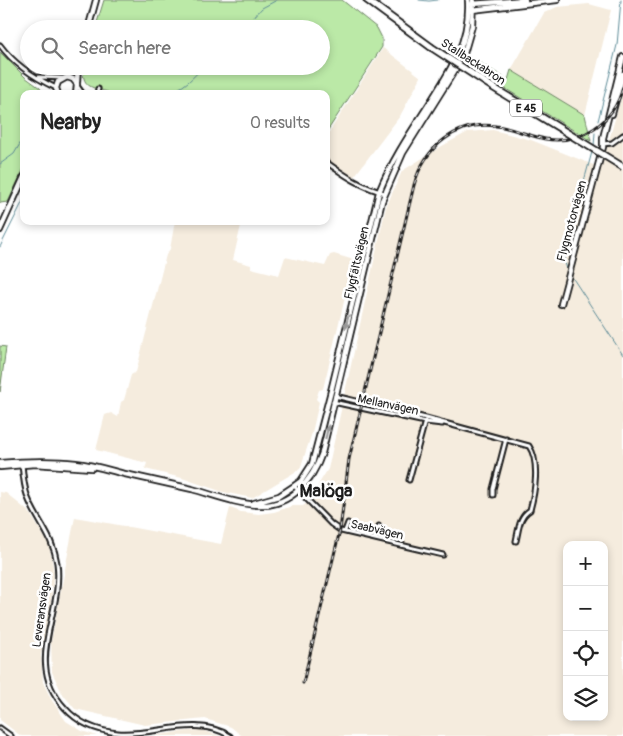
<!DOCTYPE html>
<meta charset="utf-8">
<style>
body{margin:0;font-family:Pangolin,sans-serif;background:#f6f6f6;color:#222}
.controls{position:absolute;right:15px;bottom:15px;display:grid;overflow:hidden;border-radius:10px;box-shadow:0 2px 8px #0003}
.controls button{width:45px;height:45px;display:grid;place-items:center;padding:0;border:0;border-bottom:1px solid #e0e0e0;background:#fff;color:#222;font:25px sans-serif}
.list{margin:0;padding:0;list-style:none}
h2{display:flex;justify-content:space-between;align-items:center;height:65px;margin:0;padding:0 20px;font-size:21px}
h2 small{font-size:16px;font-weight:400;color:#767676}
.icon{flex:none;width:28px;height:28px;fill:none;stroke:currentColor;stroke-width:2;stroke-linecap:round;stroke-linejoin:round}
.map{position:relative;flex:none;width:623px;height:736px;overflow:hidden}
.search{position:absolute;background:#fff;box-shadow:0 2px 8px #0003;left:20px;top:20px;width:310px;height:55px;display:flex;align-items:center;gap:12px;box-sizing:border-box;padding:0 18px;border-radius:28px;color:#767676;font-size:19px}
.panel{position:absolute;background:#fff;box-shadow:0 2px 8px #0003;left:20px;top:90px;width:310px;height:135px;border-radius:10px}
.map>svg:first-child{display:block}
</style>
<div class="map">
<svg width="623" height="736" viewBox="0 0 623 736">
<rect width="100%" height="100%" fill="#fff"/>
<filter id="ink" filterUnits="userSpaceOnUse"><feTurbulence type="fractalNoise" baseFrequency=".02" numOctaves="2"/><feDisplacementMap in="SourceGraphic" scale="10" xChannelSelector="R" yChannelSelector="G"/><feConvolveMatrix kernelMatrix="1 2 1 2 8 2 1 2 1" color-interpolation-filters="sRGB"/></filter>
<g filter="url(#ink)">
<path fill="#f5ecde" fill-rule="evenodd" d="M589,4L611,10L585,115L511,70L544,13L557,7Z
M383,48L421,77L400,116L353,178L326,159V137Z
M623,91V736H242L231,727L205,719L145,725L75,709L62,693L52,672L51,642L75,517L221,544L230,508L241,512L259,514L274,512L292,506H303L318,495V485L328,469L386,207L402,171L442,146L468,132L493,130L531,140L601,168ZM567,545H604V717H567Z
M175,221H242L233,260L251,265V268L279,275L285,257L325,266L330,255L334,254L354,260L323,389L319,390L316,399L319,402L312,433L300,469L252,498L223,492L182,478L145,469L147,463L96,450L105,415L111,413L118,417L121,402L124,400L131,375L136,372L166,255L170,249Z
M0,492L6,493L29,512L49,544L54,572L51,602L41,655L43,682L51,699L66,721L82,731L97,736H21L0,720Z
M201,730L220,736H152L178,732Z"/>
<path fill="#bbe9a7" stroke="#6c8262" d="M104,0H342L377,28L382,38V47L326,133V94H109L108,92C90,87 82,87 83,66H321V29H95Z
M0,52L25,77L40,88L43,94H24V168L8,202L0,203Z
M477,61L508,80L511,70L585,115L591,141L496,83L474,67Z
M0,346L6,347L0,392Z"/>
<g fill="none" stroke-linecap="round" stroke-linejoin="round">
<path stroke="#5d8b97" stroke-width="1" d="M419,0L429,1L438,0
M243,29L262,8L277,0
M166,94C174,91 181,88 188,82C195,76 199,70 207,66
M598,121L617,45L621,0
M594,146L595,133
M0,164L14,154L24,137
M0,247L24,199
M568,271L564,261L568,240L592,152
M570,274L623,355"/>
<defs>
<path id="street" d="M0,45C14,64 35,78 56,88
M39,77L63,78
M78,87L83,94
M97,94L98,89
M603,144L612,143L623,135
M326,162C344,175 363,188 385,193
M335,396L426,418L529,446C540,462 535,492 530,510C519,517 519,528 516,541
M333,402L425,422L442,424
M22,464C23,476 24,487 28,498C37,521 53,536 57,563C64,614 22,662 65,708C78,723 98,731 118,733C155,736 196,715 230,736
M409,480L425,421
M294,486L331,524L341,531L443,555
M493,495V489L506,439
M345,531L348,523
M375,537L379,526
M0,728L11,736"/>
<path id="secondary" d="M472,4L525,0
M472,10L557,0
M88,29L96,0
M67,77L75,66
M77,82L78,66
M58,94L56,88L58,82L67,77L73,79L77,84L76,94
M612,114L623,74
M0,230L24,177
M561,304L603,147V138L623,57
M0,463C25,461 51,460 76,463C93,465 109,470 125,474C147,479 170,484 192,489C214,495 236,504 259,505C290,507 313,480 322,453L382,201L403,153L463,57L472,26L473,0
M0,467L35,464L92,468
M254,503L279,496L294,486L301,481L312,464L332,387L379,192C391,163 407,138 424,112C446,77 471,44 468,0"/>
<path id="highway" d="M367,0L431,47"/>
</defs>
<use href="#street" stroke="#1c1c1c" stroke-width="7"/>
<use href="#secondary" stroke="#1c1c1c" stroke-width="8"/>
<use href="#highway" stroke="#1c1c1c" stroke-width="9"/>
<use href="#street" stroke="#fff" stroke-width="3"/>
<use href="#secondary" stroke="#fff" stroke-width="4.5"/>
<use href="#highway" stroke="#fff" stroke-width="5.5"/>
<defs>
<path id="rail" d="M303,683L340,530L349,459L414,185C424,148 457,120 496,126C513,128 529,136 545,139C581,145 614,122 623,87"/>
</defs>
<use href="#rail" stroke="#1c1c1c" stroke-width="3"/>
<use href="#rail" stroke="#fff" stroke-width="1" stroke-dasharray="4" stroke-linecap="butt"/>
<defs>
<path id="highway-bridge" d="M431,47L494,88L623,167"/>
</defs>
<use href="#highway-bridge" stroke="#1c1c1c" stroke-width="9" stroke-linecap="butt"/>
<use href="#highway-bridge" stroke="#fff" stroke-width="5.5"/>
</g>
<defs><path id="oneway-solid" d="M-6-.8H1V-3.2L6.5 0L1 3.2V.8H-6Z" transform="scale(1.25)"/></defs>
<g fill="#999">
<use href="#oneway-solid" transform="translate(347 322) rotate(103)"/>
<use href="#oneway-solid" transform="translate(327 432) rotate(-77)"/>
</g>
</g>
<g text-anchor="middle" dominant-baseline="central" stroke-width="5" stroke-linejoin="round" paint-order="stroke">
<rect fill="#fff" stroke="#606060" stroke-width="1" x="510" y="99.5" width="32" height="17" rx="4"/>
<g font-size="11" font-weight="bold" fill="#1c1c1c">
<text x="526" y="108">E 45</text>
</g>
<g font-size="12" fill="#1c1c1c" stroke="#fff">
<text transform="translate(473 62) rotate(33)">Stallbackabron</text>
<text transform="translate(572 221) rotate(-75)">Flygmotorvägen</text>
<text transform="translate(357 263) rotate(-77)">Flygfältsvägen</text>
<text transform="translate(388 405) rotate(12)">Mellanvägen</text>
<text transform="translate(377 530) rotate(13)">Saabvägen</text>
<text transform="translate(42 610) rotate(-82)">Leveransvägen</text>
</g>
<g font-size="18" font-weight="bold" fill="#1c1c1c" stroke="#fff">
<text x="326" y="491">Malöga</text>
</g>
</g>
</svg>
<div class="controls">
<button>+</button>
<button>−</button>
<button><svg class="icon" aria-label="locate" viewBox="0 0 24 24"><circle cx="12" cy="12" r="6"/><path d="M12 2v4M12 18v4M2 12h4M18 12h4"/></svg></button>
<button><svg class="icon" aria-label="layers" viewBox="0 0 24 24"><path d="M12 4l9 5-9 5-9-5zM3 14l9 5 9-5"/></svg></button>
</div>
<div class="search"><svg class="icon" aria-label="search" viewBox="0 0 24 24"><circle cx="10" cy="10" r="6"/><path d="M15 15l6 6"/></svg>Search here</div>
<section class="panel">
<h2>Nearby<small>0 results</small></h2>
<ul class="list">
</ul>
</section>
</div>
